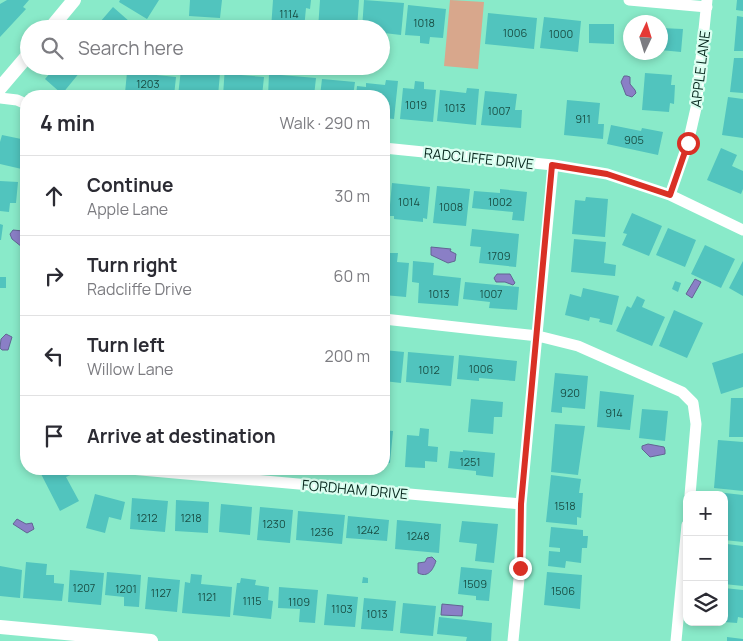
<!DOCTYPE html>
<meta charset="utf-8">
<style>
body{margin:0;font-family:Manrope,sans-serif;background:#f7f7f7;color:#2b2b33}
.controls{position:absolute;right:15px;bottom:15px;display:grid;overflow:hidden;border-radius:10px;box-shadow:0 2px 8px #0003}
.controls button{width:45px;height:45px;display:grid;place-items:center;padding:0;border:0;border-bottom:1px solid #e1e1e2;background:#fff;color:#2b2b33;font:25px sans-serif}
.compass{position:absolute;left:623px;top:15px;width:45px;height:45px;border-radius:50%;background:#fff;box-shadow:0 2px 8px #0003;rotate:4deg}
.stop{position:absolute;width:15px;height:15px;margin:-11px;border:4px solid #d93025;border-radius:50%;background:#fff}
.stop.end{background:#d93025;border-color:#fff;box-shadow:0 1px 5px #0008}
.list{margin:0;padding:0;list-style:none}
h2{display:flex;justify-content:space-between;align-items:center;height:65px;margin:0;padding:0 20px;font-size:21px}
h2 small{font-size:16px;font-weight:400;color:#7c7c81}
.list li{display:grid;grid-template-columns:32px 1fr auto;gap:15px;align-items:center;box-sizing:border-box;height:80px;padding:0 20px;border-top:1px solid #e1e1e2}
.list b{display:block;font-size:19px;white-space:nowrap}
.list p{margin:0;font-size:16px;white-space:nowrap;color:#7c7c81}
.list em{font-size:16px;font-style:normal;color:#7c7c81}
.icon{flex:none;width:28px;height:28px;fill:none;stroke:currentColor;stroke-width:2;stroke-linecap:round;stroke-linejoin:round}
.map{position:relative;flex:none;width:743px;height:641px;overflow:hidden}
.search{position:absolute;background:#fff;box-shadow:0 2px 8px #0003;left:20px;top:20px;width:370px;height:55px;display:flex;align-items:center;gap:12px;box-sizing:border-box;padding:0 18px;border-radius:28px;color:#7c7c81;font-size:19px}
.panel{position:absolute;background:#fff;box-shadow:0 2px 8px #0003;left:20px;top:90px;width:370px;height:385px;border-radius:20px}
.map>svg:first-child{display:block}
</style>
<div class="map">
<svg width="743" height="641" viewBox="0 0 743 641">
<rect width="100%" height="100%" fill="#89eac9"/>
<path fill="#d8a78c" d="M450,0L484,2L478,69L444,66Z"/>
<path fill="#8a7fc6" stroke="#626493" d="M624,76H627L630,77V84L635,90L636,93L632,97L626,95L621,82Z
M13,230L23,231L26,234V246L22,247L12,239L10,234Z
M431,247L451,249L450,251L456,254L455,261L448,263L431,255Z
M497,274H510L515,283L513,285L505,282H496L494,278Z
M695,279L701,282L692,298L686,294Z
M6,334L12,337L8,350H2L0,348L1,339Z
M648,444L664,447L665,450V454L650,457L642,449V446Z
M17,519L26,524L32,523L34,529L27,533L13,524Z
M432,557L436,561C433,570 428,578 418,573V563L425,562L427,558Z
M442,604L463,606L462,616L441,615Z"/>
<path fill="#51c4be" d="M7,0H29L23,7L26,9L0,37V4Z
M120,0H159L147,19L119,2Z
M190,0H222L220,18L189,16Z
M273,0H311L310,9L306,8L304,29H271Z
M320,0H359L357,29H318Z
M364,0L404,3L401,35L384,33L383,36H381V29H362Z
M737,0H743V11L736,10Z
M408,5L446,9L443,38L430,37L429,44L420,43V36L405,35Z
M113,7L138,29H94Z
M488,13L537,18L534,49L485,44Z
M737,16L743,17V51H734Z
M544,17L581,21L578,52L540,48Z
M589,24H614V44L589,43Z
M660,28L683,29L681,52L660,50Z
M628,29H630V45H626Z
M734,58H743V93L730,92Z
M56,66H85L62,94L45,79Z
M225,66L241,67V75L264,77L262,96H223Z
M181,69L220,73L218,96H178Z
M127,72L176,77L174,96L125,93Z
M645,73L672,75L671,85H675L674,104L670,103L669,112L642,110Z
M269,74L316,78L314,96H268Z
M322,79L355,82L353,96H320Z
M386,80L398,81L394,119L384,118V96H356L357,86L366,87V83L385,85Z
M415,81L424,82V89L436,90L433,122L400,119L403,88L414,89Z
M467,88L479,89L476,125L437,121L440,90L466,93Z
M485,91L517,94L515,110H522L521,128L481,125Z
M728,97L743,99V138L722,135Z
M567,100L600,103L598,124H604L603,139L564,135Z
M611,125L641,131L642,128L663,132L658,155L607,144Z
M2,135L26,140V170L0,164V142Z
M721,148L737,155L732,166L743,171V189L741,194L707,180Z
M384,177L389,178L385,216H384Z
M0,181L18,182L16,203H10L9,212L0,211Z
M392,183L430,187L427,219L423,218V222L394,219V216H389Z
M437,186L470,189L466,226L433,223Z
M500,189L527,192L524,221L512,220L513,212L472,208L474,191L500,193Z
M586,197L608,199L605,237L572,234L575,200L585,201Z
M632,213L662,226L649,256L622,245L627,234L623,233Z
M0,224L3,225L1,240H0Z
M668,228L696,240L685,267L656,255Z
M472,229L519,234L516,267L479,263L481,247L470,246Z
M574,239L606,242L604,263L616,265L615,276L571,272Z
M705,245L735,259L721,288L691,274Z
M389,253H398L397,262L409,263L406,297L384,295V260H388Z
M413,261L434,263L433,275L461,278L458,306L418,303L419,283L412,282Z
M743,261V296L729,288Z
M0,277H6V288H0Z
M675,281L681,283L678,292L672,289Z
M465,282L519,287L517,310L489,308L490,302L463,299Z
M583,288L619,296L612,325L599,322L600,319L590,317L589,321L565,315L570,294L581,297Z
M637,296L645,300L642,307L665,317L652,346L616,331L627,306L631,308Z
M674,310L703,323L687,358L659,346Z
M384,350L404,352L401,383L384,381Z
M408,352L454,356L451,386L406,382Z
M743,353V387L721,394L712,363Z
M459,355L517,361L515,381L479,378V381L457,379Z
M555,373L588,376L585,409L562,407V413L551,412Z
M600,391L634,395L630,430L597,427Z
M731,398H743V437H729Z
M471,399L503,402L502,417H494L493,434L468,432Z
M642,409L668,411L665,441L639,438Z
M555,424L585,426L578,475L551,472Z
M420,428L429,429L428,446L438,447L437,462L425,461V468L405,467L407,435L419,436Z
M384,430L393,431L390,463H384Z
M718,440L743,442V491L714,488Z
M463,450L495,453L493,477L476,475V471L448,468L450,451L463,452Z
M47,469H73L75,473L66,477L79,501L60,511L40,472Z
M551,475L581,479L579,493H583L581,518L577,517V525L546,522Z
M716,492L743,495V542L724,540V495H716Z
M95,494L125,502L121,520L109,517L105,533L86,528Z
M132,498L168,501L165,532L130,529Z
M176,500L209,502L208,533L175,531Z
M221,504L252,507L250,535L219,532Z
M260,507L293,510L290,543L257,540Z
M298,511L345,515L342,544L296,540Z
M348,516L389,520L387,541L346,538Z
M397,520L441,524L439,553L395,549Z
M462,521L498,524L494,563L475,561L477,544L459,542Z
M551,527L583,530V536H588L587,548H582L581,563L566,561L565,568L548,566L549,551L560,552V548L549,547Z
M727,544L743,546V586L724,584Z
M26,562L47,564L46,575H54V583L64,584L62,601L23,598Z
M0,566L22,570L20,598L0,596Z
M461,567L492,570L489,601L476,600V596L458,594Z
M70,570L104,573L101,605L68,602Z
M107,572L141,575L139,607L124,606V597L105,595Z
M547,572L582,575L580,609L544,605Z
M191,574L202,575L201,584L232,587L230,617L182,613L185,582L190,583Z
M148,577L180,580L177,612L145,609Z
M363,577L368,578V583H362Z
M241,578L256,580L255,585L269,587L268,600L273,601L271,619L233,615L237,583H240Z
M279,587L318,590L315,623L299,622L300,609L278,608Z
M724,588L743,590V618L738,617L737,623L724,622Z
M327,594L358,597L355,627L324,625Z
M364,598L396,601L393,631L361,629Z
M403,603L436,606L433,636L400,633Z
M439,617L492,623L491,641H466L467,637L437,634Z
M727,637L743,639V641H727Z"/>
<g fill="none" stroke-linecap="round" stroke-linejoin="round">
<path stroke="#fff" stroke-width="11" d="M629,0L707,7
M0,98L17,100L26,104
M384,148L553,165L607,174L670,195L743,230
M670,195L688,143L696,108L707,0
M384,319L538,336L578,346L682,392L693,403L696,424L690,495
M130,469L521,504
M513,641L520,568L521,504L553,165
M676,641L687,525"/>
<path stroke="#fff" stroke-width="14" d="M50,29L74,0
M0,88L29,54
M0,627L151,641"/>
</g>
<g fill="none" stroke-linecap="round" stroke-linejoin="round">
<path stroke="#d93025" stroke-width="6" d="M520,568L521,504L552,165L607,174L670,195L688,143"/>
</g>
<g text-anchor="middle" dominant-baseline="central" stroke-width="4.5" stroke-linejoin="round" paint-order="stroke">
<g font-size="11" fill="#194e44">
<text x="289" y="13">1114</text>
<text x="424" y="22">1018</text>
<text x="515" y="32">1006</text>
<text x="561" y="33">1000</text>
<text x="148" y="83">1203</text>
<text x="416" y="104">1019</text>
<text x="455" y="107">1013</text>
<text x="499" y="110">1007</text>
<text x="583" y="118">911</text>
<text x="634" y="139">905</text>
<text x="409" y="201">1014</text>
<text x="500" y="201">1002</text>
<text x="451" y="206">1008</text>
<text x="499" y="255">1709</text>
<text x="439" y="293">1013</text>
<text x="491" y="293">1007</text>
<text x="481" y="368">1006</text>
<text x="429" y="369">1012</text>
<text x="570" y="392">920</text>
<text x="614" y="412">914</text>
<text x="470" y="461">1251</text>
<text x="565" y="505">1518</text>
<text x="147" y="517">1212</text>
<text x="191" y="517">1218</text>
<text x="274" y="523">1230</text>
<text x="368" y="529">1242</text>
<text x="322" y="531">1236</text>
<text x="418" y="535">1248</text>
<text x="475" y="583">1509</text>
<text x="84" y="587">1207</text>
<text x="126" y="588">1201</text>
<text x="563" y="590">1506</text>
<text x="161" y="592">1127</text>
<text x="207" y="596">1121</text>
<text x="252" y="600">1115</text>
<text x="299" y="601">1109</text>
<text x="342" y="608">1103</text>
<text x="377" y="613">1013</text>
</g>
<g font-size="14" fill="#06261c" stroke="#dafef0">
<text transform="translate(700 69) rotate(-83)">APPLE LANE</text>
<text transform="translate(479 158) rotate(6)">RADCLIFFE DRIVE</text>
<text transform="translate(355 489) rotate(5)">FORDHAM DRIVE</text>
</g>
</g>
</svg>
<div class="controls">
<button>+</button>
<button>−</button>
<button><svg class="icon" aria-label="layers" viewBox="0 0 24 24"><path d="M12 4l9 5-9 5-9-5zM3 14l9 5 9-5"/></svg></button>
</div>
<svg class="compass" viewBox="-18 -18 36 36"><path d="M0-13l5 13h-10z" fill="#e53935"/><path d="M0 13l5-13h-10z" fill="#7c7c81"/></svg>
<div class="stop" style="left:688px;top:143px"></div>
<div class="stop end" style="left:520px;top:568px"></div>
<div class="search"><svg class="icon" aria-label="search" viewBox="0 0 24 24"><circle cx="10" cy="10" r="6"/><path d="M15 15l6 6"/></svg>Search here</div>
<section class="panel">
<h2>4 min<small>Walk · 290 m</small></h2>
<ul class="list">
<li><svg class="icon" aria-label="ahead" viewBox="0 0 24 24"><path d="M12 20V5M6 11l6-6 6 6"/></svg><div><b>Continue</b><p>Apple Lane</p></div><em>30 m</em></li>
<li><svg class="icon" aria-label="right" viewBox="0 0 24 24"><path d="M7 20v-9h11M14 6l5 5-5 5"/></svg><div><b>Turn right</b><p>Radcliffe Drive</p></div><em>60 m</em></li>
<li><svg class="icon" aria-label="left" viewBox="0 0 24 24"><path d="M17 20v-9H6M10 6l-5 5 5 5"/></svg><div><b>Turn left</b><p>Willow Lane</p></div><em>200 m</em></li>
<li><svg class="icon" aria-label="arrive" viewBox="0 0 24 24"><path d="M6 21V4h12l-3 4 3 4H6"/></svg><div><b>Arrive at destination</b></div></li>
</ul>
</section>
</div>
